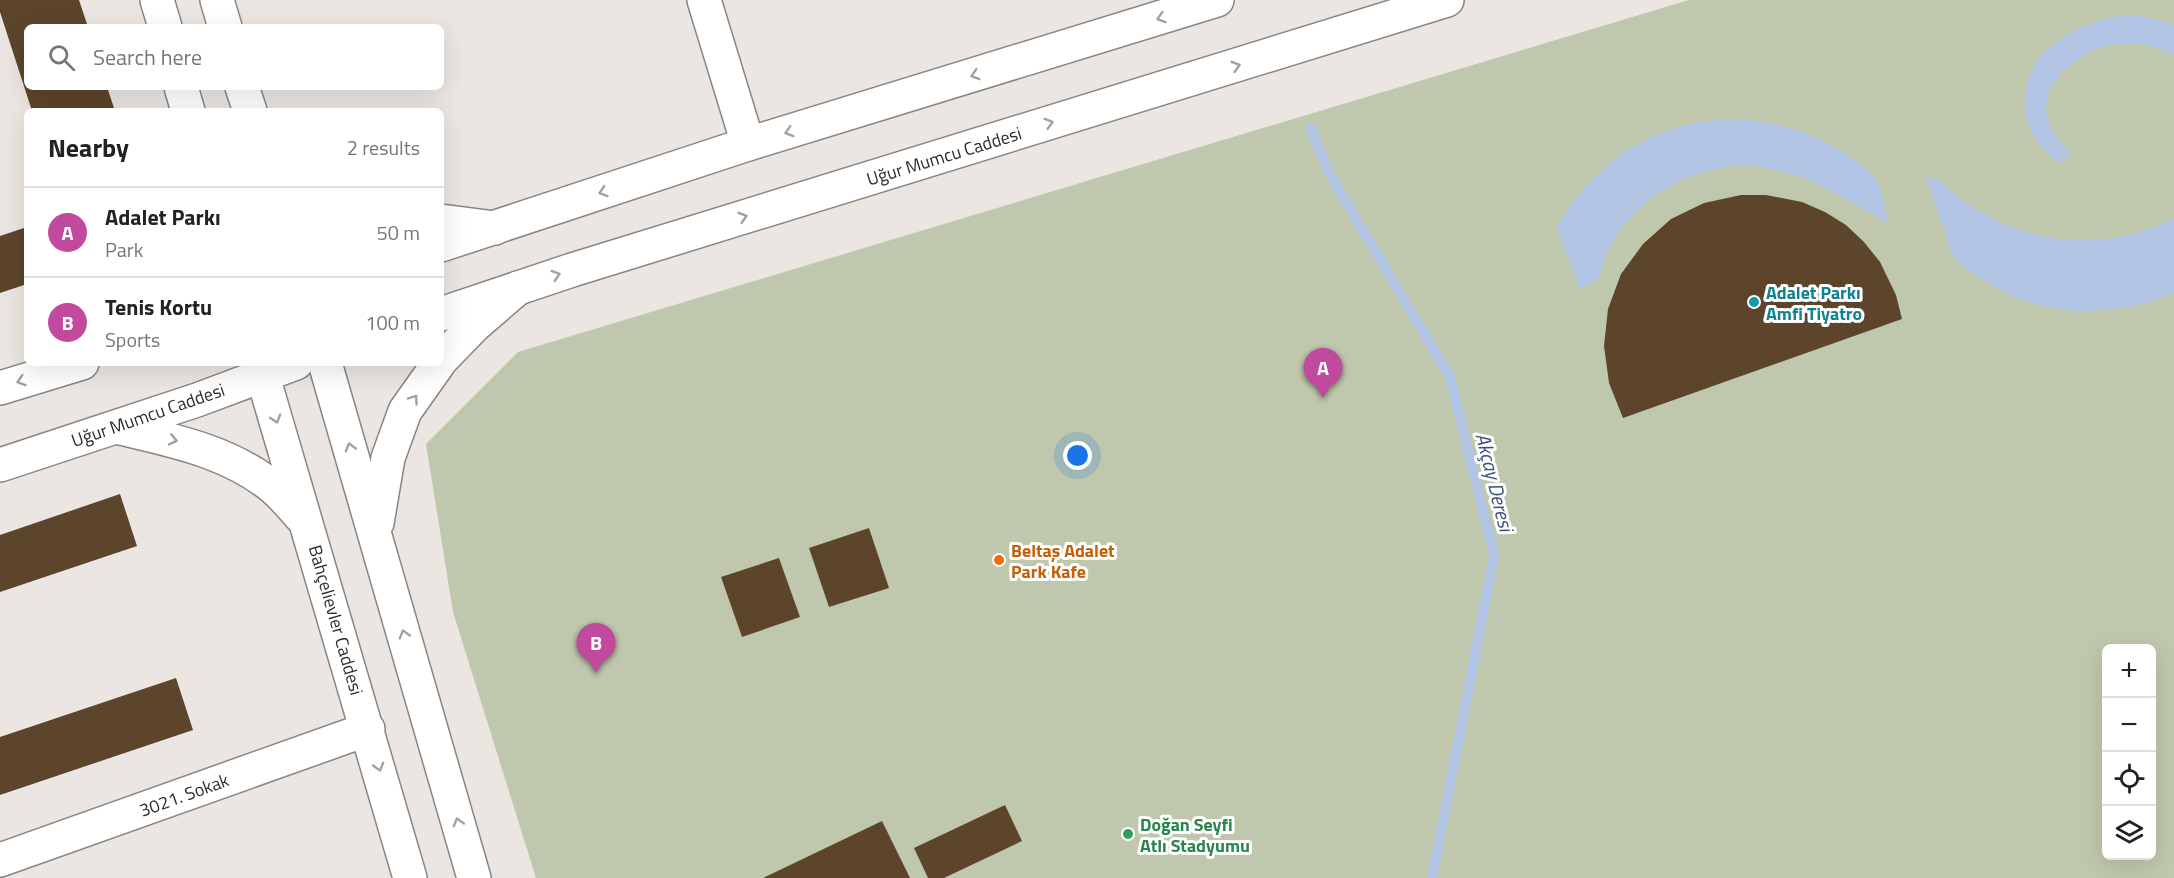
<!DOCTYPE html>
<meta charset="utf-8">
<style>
body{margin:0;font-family:"Titillium Web",sans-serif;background:#f6f6f6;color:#222}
.controls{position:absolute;right:18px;bottom:18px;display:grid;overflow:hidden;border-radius:9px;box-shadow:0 6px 24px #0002}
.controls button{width:54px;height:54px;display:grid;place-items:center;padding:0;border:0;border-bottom:2px solid #e0e0e0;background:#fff;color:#222;font:30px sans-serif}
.you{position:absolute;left:1078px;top:456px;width:21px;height:21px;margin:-15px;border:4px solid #fff;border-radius:50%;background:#1a73e8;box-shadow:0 0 0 9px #1a73e833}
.badge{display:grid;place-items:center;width:39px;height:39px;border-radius:50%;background:#c24a9e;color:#fff;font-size:20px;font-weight:700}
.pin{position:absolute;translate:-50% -50px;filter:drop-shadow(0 2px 3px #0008)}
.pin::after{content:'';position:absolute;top:32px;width:21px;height:18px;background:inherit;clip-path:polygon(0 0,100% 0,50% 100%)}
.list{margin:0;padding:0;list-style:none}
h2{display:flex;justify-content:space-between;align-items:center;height:78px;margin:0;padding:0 24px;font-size:26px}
h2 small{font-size:20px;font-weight:400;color:#767676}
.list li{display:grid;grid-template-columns:39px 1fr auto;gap:18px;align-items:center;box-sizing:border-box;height:90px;padding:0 24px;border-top:2px solid #e0e0e0}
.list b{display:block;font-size:22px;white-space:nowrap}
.list p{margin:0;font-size:20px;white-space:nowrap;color:#767676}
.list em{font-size:20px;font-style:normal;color:#767676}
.icon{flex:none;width:33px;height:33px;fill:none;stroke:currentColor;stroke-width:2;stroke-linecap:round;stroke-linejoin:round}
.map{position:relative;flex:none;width:2174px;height:878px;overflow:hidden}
.search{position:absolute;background:#fff;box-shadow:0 6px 24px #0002;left:24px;top:24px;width:420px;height:66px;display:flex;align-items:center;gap:15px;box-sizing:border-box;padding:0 21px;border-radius:9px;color:#767676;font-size:22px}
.panel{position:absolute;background:#fff;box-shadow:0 6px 24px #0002;left:24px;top:108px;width:420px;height:258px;border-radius:9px}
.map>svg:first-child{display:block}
</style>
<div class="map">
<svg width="2174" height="878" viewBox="0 0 2174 878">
<rect width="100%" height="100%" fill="#ebe6e1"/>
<path fill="#bfc8ad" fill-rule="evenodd" d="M1689,0H2174V878H536L453,612L426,444L518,352ZM2106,648H2152V856H2106Z"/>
<path fill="#b2c4e4" d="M2118,16H2142L2174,24V55C2133,34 2086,42 2057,79C2048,91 2044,103 2047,118C2051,132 2061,142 2071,152L2060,164C2048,154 2037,144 2030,129C2025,121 2025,112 2025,102C2023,52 2075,24 2118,16Z
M1735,119C1781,121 1822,135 1859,163C1865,168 1875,175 1878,182C1883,195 1885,210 1888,223C1852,203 1817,179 1777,170C1700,151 1615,202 1598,280L1580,288L1556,227C1598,158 1653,121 1735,119Z
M1935,177C2002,241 2089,260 2174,218V293C2110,320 2040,318 1982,279C1973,273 1959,266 1953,256C1950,250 1948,241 1946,235C1939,216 1933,197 1926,178Z"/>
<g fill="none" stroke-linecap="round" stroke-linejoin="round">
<path stroke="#b2c4e4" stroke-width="10" d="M1310,128L1329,173L1450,377L1494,556L1432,878"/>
</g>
<path fill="#5c452b" d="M0,0H79L88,27H27V87H107L115,111H32L0,12Z
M1741,195H1766L1802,202L1825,212L1846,225L1864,242L1880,262L1896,295L1902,319L1623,418L1609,383L1604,346L1608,309L1621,274L1643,244L1671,219L1704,203Z
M27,227V284L0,293V236Z
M120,494L137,546L0,592V535Z
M869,528L889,588L829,607L809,548Z
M779,558L800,617L742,637L721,577Z
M176,678L193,730L0,795V737Z
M1005,805L1022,841L944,878H928L914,848Z
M882,821L910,878H763Z"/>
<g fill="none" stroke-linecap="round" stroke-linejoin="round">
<defs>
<path id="street" d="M704,0L748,144
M0,860L368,729"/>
<path id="secondary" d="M157,0L165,27
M217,0L225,27
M181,87L188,111
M242,87L250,111
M441,221L495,228
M441,360L475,325L518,288
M259,363L410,878
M325,363L474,878
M116,427C171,440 230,451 275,489C285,498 294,509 303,519
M377,523L388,458L405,411L439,363"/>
<path id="primary" d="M441,245L748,144L1217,0
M441,314L572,270L1447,0
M0,388L82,363
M0,465L197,400L296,363"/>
</defs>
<use href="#street" stroke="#8a8581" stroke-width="36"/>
<use href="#secondary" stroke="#8a8581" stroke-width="36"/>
<use href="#primary" stroke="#8a8581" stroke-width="36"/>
<use href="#street" stroke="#fff" stroke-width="33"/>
<use href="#secondary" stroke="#fff" stroke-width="33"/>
<use href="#primary" stroke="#fff" stroke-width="33"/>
</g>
<defs><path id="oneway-chevron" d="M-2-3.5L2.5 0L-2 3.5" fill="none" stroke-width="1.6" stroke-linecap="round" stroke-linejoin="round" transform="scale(1.5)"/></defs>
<g stroke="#a0a09f">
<use href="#oneway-chevron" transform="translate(1161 18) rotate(163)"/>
<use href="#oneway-chevron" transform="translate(1236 66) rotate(-17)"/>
<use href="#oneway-chevron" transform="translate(975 75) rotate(163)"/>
<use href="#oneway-chevron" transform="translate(1049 123) rotate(-17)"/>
<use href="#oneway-chevron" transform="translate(789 132) rotate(163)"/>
<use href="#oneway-chevron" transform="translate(603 192) rotate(162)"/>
<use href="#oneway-chevron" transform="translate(743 217) rotate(-17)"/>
<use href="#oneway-chevron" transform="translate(556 275) rotate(-18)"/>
<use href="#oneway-chevron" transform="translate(21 381) rotate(163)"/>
<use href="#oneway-chevron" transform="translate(414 399) rotate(-55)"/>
<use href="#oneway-chevron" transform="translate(276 419) rotate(73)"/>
<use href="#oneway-chevron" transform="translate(173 440) rotate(13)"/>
<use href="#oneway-chevron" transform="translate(350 447) rotate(-106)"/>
<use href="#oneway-chevron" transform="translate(404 634) rotate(-106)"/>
<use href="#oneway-chevron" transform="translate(379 767) rotate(74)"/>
<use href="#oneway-chevron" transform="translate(458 822) rotate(-106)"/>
</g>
<circle fill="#0f9aa8" stroke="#fff" stroke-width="2" cx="1754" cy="302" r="6"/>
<circle fill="#e8710a" stroke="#fff" stroke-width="2" cx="999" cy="560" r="6"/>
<circle fill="#2e9e5b" stroke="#fff" stroke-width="2" cx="1128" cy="834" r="6"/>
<g text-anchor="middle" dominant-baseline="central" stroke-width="6" stroke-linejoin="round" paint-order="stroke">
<g font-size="18" fill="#2d2c2a" stroke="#fff">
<text transform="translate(944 156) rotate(-17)">Uğur Mumcu Caddesi</text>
<text transform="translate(148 415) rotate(-19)">Uğur Mumcu Caddesi</text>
<text transform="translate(336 620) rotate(74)">Bahçelievler Caddesi</text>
<text transform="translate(184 795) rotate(-20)">3021. Sokak</text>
</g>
<g font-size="18" font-weight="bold" fill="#0d838f" stroke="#fff" text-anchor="start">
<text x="1766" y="292">Adalet Parkı<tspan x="1766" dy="21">Amfi Tiyatro</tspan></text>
</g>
<g font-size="18" font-weight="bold" fill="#c56008" stroke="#fff" text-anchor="start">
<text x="1011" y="550">Beltaş Adalet<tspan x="1011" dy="21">Park Kafe</tspan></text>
</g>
<g font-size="18" font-weight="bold" fill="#27864d" stroke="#fff" text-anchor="start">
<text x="1140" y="824">Doğan Seyfi<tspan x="1140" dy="21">Atlı Stadyumu</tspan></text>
</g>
<g font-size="20" font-style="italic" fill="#374f7b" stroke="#fff">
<text transform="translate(1495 482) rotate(76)">Akçay Deresi</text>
</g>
</g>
</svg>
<div class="controls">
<button>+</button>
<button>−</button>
<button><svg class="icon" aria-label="locate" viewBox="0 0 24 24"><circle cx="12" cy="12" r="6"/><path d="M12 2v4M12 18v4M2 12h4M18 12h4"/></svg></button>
<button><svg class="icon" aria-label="layers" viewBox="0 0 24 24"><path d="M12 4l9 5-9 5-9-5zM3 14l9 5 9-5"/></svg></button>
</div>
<div class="you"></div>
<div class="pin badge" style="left:1323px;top:398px">A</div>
<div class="pin badge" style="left:596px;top:673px">B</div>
<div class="search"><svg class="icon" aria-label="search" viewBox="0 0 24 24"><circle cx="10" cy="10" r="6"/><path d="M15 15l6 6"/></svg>Search here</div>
<section class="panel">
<h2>Nearby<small>2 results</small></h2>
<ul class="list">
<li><span class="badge">A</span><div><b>Adalet Parkı</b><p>Park</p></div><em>50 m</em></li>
<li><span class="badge">B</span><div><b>Tenis Kortu</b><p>Sports</p></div><em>100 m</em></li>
</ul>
</section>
</div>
